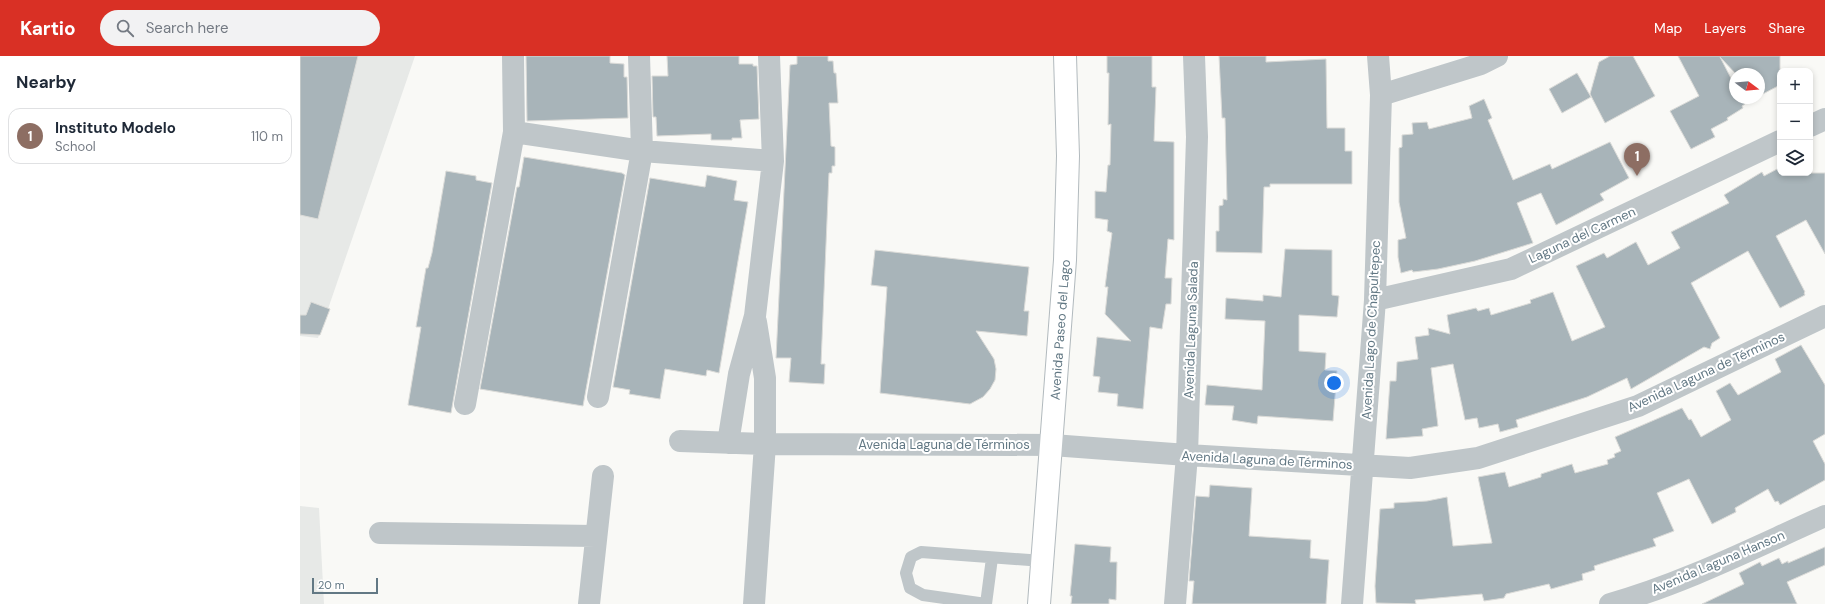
<!DOCTYPE html>
<meta charset="utf-8">
<style>
body{margin:0;font-family:"DM Sans",sans-serif;background:#f2f2f3;color:#1f2937}
.controls{position:absolute;right:12px;top:12px;display:grid;overflow:hidden;border-radius:8px;box-shadow:0 2px 6px #0003}
.controls button{width:36px;height:36px;display:grid;place-items:center;padding:0;border:0;border-bottom:1px solid #e0e1e3;background:#fff;color:#1f2937;font:20px sans-serif}
.compass{position:absolute;left:1429px;top:12px;width:36px;height:36px;border-radius:50%;background:#fff;box-shadow:0 2px 6px #0003;rotate:106deg}
.scale{position:absolute;left:12px;bottom:10px;width:66px;box-sizing:border-box;padding-left:4px;border:2px solid #627884;border-top:0;font-size:11px;line-height:14px;white-space:nowrap;color:#627884;-webkit-text-stroke:3px #fff;paint-order:stroke}
.you{position:absolute;left:1034px;top:327px;width:14px;height:14px;margin:-10px;border:3px solid #fff;border-radius:50%;background:#1a73e8;box-shadow:0 0 0 6px #1a73e833}
.badge{display:grid;place-items:center;width:26px;height:26px;border-radius:50%;background:#d93025;color:#fff;font-size:13px;font-weight:700}
.pin{position:absolute;translate:-50% -33px;filter:drop-shadow(0 1px 2px #0008)}
.pin::after{content:'';position:absolute;top:21px;width:14px;height:12px;background:inherit;clip-path:polygon(0 0,100% 0,50% 100%)}
.list{margin:0;padding:0;list-style:none}
h2{display:flex;justify-content:space-between;align-items:center;height:52px;margin:0;padding:0 16px;font-size:17px}
h2 small{font-size:13px;font-weight:400;color:#747a83}
.list li{display:grid;grid-template-columns:26px 1fr auto;gap:12px;align-items:center;box-sizing:border-box;height:56px;margin:0 8px 8px;padding:0 8px;border:1px solid #e0e1e3;border-radius:12px}
.list b{display:block;font-size:15px;white-space:nowrap}
.list p{margin:0;font-size:13px;white-space:nowrap;color:#747a83}
.list em{font-size:13px;font-style:normal;color:#747a83}
.icon{flex:none;width:22px;height:22px;fill:none;stroke:currentColor;stroke-width:2;stroke-linecap:round;stroke-linejoin:round}
.map{position:relative;flex:none;width:1525px;height:548px;overflow:hidden}
header{display:flex;align-items:center;gap:24px;box-sizing:border-box;height:56px;padding:0 20px;background:#d93025;color:#fff}
header strong{font-size:19px}
nav{display:flex;gap:22px;margin-inline-start:auto;font-size:14px}
.search{width:280px;height:36px;background:#f2f2f3;display:flex;align-items:center;gap:10px;box-sizing:border-box;padding:0 14px;border-radius:22px;color:#747a83;font-size:15px}
main{display:flex}
aside{flex:1;background:#fff}
.map>svg:first-child{display:block}
</style>
<header>
<strong>Kartio</strong>
<div class="search"><svg class="icon" aria-label="search" viewBox="0 0 24 24"><circle cx="10" cy="10" r="6"/><path d="M15 15l6 6"/></svg>Search here</div>
<nav><a>Map</a><a>Layers</a><a>Share</a></nav>
</header>
<main>
<aside>
<h2>Nearby<small></small></h2>
<ul class="list">
<li><span class="badge" style="background:#8d6e63">1</span><div><b>Instituto Modelo</b><p>School</p></div><em>110 m</em></li>
</ul>
</aside>
<div class="map">
<svg width="1525" height="548" viewBox="0 0 1525 548">
<rect width="100%" height="100%" fill="#f9f9f6"/>
<path fill="#e7e9e7" d="M0,0H115L18,282L0,280Z
M0,450L19,452L24,548H0Z"/>
<path fill="#a8b4b9" stroke="#dbdbd8" d="M0,0H58L18,163L0,159Z
M226,0H310V7L324,8V21H327L328,62L227,65Z
M367,0H439V8H453V10H457L459,63L440,64L442,82H432V84H411V78L357,80L356,61H353L352,20H368Z
M497,0H528V5H533L534,17H536L538,47H529L531,90L535,91V110H532V117H529L521,308H525L524,328L489,326L491,302H476L490,9L497,8Z
M807,0H852V31H856L854,85L874,86V184L868,183L865,222H872L871,248H866L862,273L850,271L843,353L817,350L818,338L798,336L800,321L793,320L797,281L831,285L805,258L808,231H805L812,177L807,175L808,164L795,162V135L806,136L808,109H810L811,68L808,69L809,17H807Z
M919,0H966V6L1026,3L1027,72H1045V95H1052V128H970V131H964L962,197L916,196V175H919V150L923,149V143L927,144L925,62H922Z
M1310,0H1333L1355,40L1305,67L1290,38L1299,6Z
M1378,0H1480V29L1459,40V18H1436L1420,1L1435,30V42H1441L1445,48L1442,50L1443,52L1427,62L1428,64L1411,73L1415,81L1391,93L1370,55L1399,40Z
M1277,17L1291,41L1262,57L1249,33Z
M1184,43L1192,62L1188,64L1213,124L1250,108L1252,113L1310,86L1329,122L1300,138L1304,144L1256,169L1241,137L1217,147L1233,187L1175,205L1138,213L1113,216L1112,214L1101,217L1098,201V184L1106,182L1099,146V92L1102,91V79L1113,78L1112,67L1127,66L1129,73L1172,62L1169,50Z
M224,101L322,117L325,119L283,350L180,333L217,131H219Z
M1479,112L1480,117H1525V198L1506,164L1476,180L1505,236L1504,237L1505,239L1480,252L1448,195L1391,227L1420,282L1412,287L1410,293L1404,291L1331,333L1327,322L1287,341L1216,364L1218,371L1200,376L1198,368L1179,372L1177,362L1165,364L1153,308L1131,312L1138,370L1122,373L1123,380L1086,383L1090,325H1096L1097,306L1118,303L1115,281L1129,279L1128,272L1150,278L1147,259L1176,252L1178,255L1189,252L1191,259L1231,247L1230,244L1253,236L1272,285L1305,271L1276,210L1304,197L1307,202L1336,186L1348,209L1380,192L1371,176L1429,147L1424,139L1462,116L1464,120Z
M146,115L176,120V124L192,127L151,357L108,349L121,271H116L126,212H128L132,197Z
M407,119L437,125L434,144L448,146L419,317L407,314L406,320L365,313L360,343L329,338L330,334L313,331L350,122L405,131Z
M985,193L1032,194V239L1039,240L1037,261L999,259V295L1026,297L1025,314L1037,315L1033,365L958,360L957,368L932,364L934,350L905,349L907,329L962,334L965,265L925,263L926,242L963,245V239L981,241Z
M575,194L729,211L724,255H729L727,280L676,275L694,303L696,313L695,324L690,333L683,341L670,348L580,337L587,231L571,229Z
M11,246L30,253L20,279L0,278V259H6Z
M1501,289L1525,329V378L1513,385L1525,408V424L1480,449L1478,445L1475,446L1468,433L1435,452L1436,456L1412,468L1389,423L1357,437L1374,475L1353,483L1356,490L1294,510L1295,514L1282,518L1283,524L1251,533L1249,528L1206,538L1204,542L1184,545L1182,538L1115,544L1116,548L1076,547L1075,530L1080,453L1094,452V447L1127,445L1147,441L1153,490L1192,487L1178,421L1205,416L1209,431L1241,421V418L1272,408L1275,417L1308,408L1307,404L1315,401L1314,398L1321,395L1315,381L1382,352L1389,364L1391,363L1401,381L1431,364L1416,335L1430,327L1438,339L1481,316L1475,303Z
M910,429L952,432L949,480L1011,484L1010,502L1029,504L1026,548H892L894,525H889L896,440L909,441Z
M775,488L811,491L810,506H817L816,544L809,543V548H771L772,540H770Z
M1525,491V509L1487,526L1497,548H1402L1444,528L1439,517L1460,506L1462,510L1479,502L1482,508L1488,505V507Z"/>
<g fill="none" stroke-linecap="round" stroke-linejoin="round">
<defs>
<g id="secondary">
<path id="s1" d="M739,548L765,204L768,100L765,0"/>
</g>
</defs>
<use href="#secondary" stroke="#b2babe" stroke-width="24"/>
<path stroke="#bfc6c9" stroke-width="12" d="M686,548L623,539L610,532L606,517L611,501L621,496L743,505
M686,548L692,502"/>
<path stroke="#bfc6c9" stroke-width="22" d="M1081,39L1181,8L1197,0
M1510,70L1525,63
M214,76L342,95L473,105
M1075,244L1211,213L1480,85
M298,341L342,95L339,0
M165,348L214,76L213,0
M380,385L465,388L752,389L887,399L1110,412L1178,402L1338,350L1525,260
M428,387L439,318L455,260L473,105L469,0
M80,477L295,480
M289,548L303,420
M454,548L465,388V322L456,266
M875,548L887,399L897,81L894,0
M1052,548L1075,244L1081,39L1078,0
M1310,548C1385,527 1455,491 1525,460"/>
<use href="#secondary" stroke="#fff" stroke-width="22"/>
</g>
<g text-anchor="middle" dominant-baseline="central" stroke-width="4" stroke-linejoin="round" paint-order="stroke">
<g font-size="13" fill="#627884" stroke="#fff">
<text transform="translate(1282 179) rotate(-25)">Laguna del Carmen</text>
<text stroke="none"><textPath href="#s1" startOffset="275">Avenida Paseo del Lago</textPath></text>
<text transform="translate(891 274) rotate(-88)">Avenida Laguna Salada</text>
<text transform="translate(1071 274) rotate(-87)">Avenida Lago de Chapultepec</text>
<text transform="translate(1406 316) rotate(-25)">Avenida Laguna de Términos</text>
<text x="644" y="388">Avenida Laguna de Términos</text>
<text transform="translate(967 404) rotate(3)">Avenida Laguna de Términos</text>
<text transform="translate(1418 506) rotate(-23)">Avenida Laguna Hanson</text>
</g>
</g>
</svg>
<div class="controls">
<button>+</button>
<button>−</button>
<button><svg class="icon" aria-label="layers" viewBox="0 0 24 24"><path d="M12 4l9 5-9 5-9-5zM3 14l9 5 9-5"/></svg></button>
</div>
<svg class="compass" viewBox="-18 -18 36 36"><path d="M0-13l5 13h-10z" fill="#e53935"/><path d="M0 13l5-13h-10z" fill="#747a83"/></svg>
<div class="scale">20 m</div>
<div class="you"></div>
<div class="pin badge" style="left:1337px;top:120px;background:#8d6e63">1</div>
</div>
</main>
